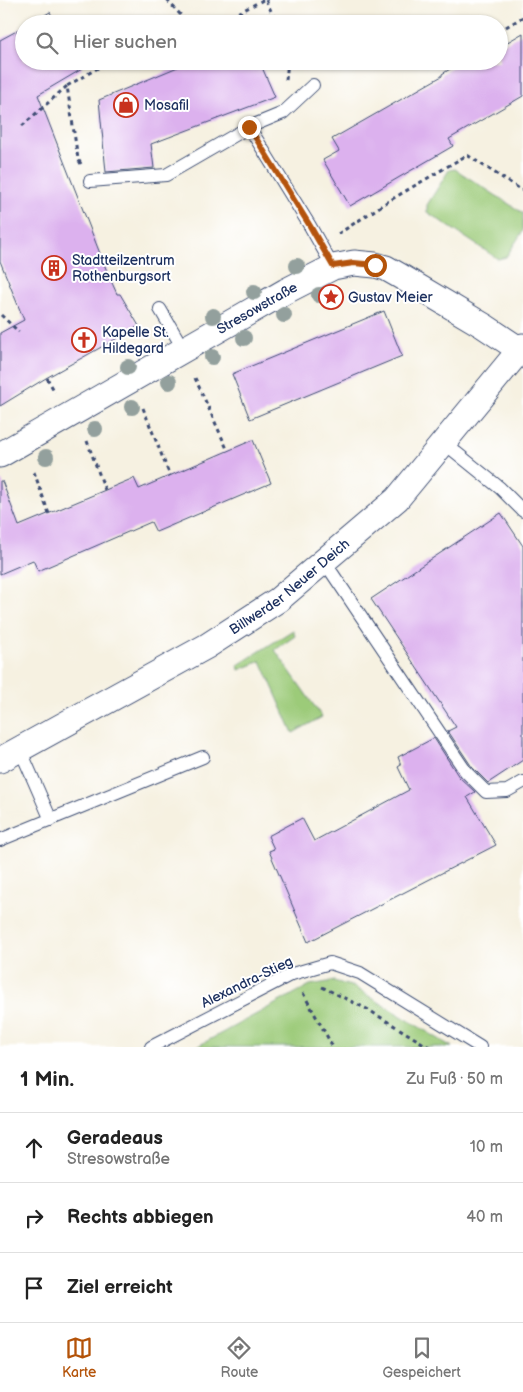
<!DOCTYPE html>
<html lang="de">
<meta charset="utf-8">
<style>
body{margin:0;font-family:"Balsamiq Sans",sans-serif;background:#f6f6f6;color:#222}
.stop{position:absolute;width:15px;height:15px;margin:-11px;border:4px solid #b45309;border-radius:50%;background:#fff}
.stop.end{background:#b45309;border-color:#fff;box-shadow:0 1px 5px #0008}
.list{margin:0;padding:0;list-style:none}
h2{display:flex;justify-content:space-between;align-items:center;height:65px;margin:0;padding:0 20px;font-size:21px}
h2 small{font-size:16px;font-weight:400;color:#767676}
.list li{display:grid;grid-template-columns:32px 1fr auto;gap:15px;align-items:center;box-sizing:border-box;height:70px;padding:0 20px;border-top:1px solid #e0e0e0}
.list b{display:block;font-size:19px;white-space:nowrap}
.list p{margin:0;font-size:16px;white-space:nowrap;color:#767676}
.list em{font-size:16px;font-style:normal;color:#767676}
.icon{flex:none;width:28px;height:28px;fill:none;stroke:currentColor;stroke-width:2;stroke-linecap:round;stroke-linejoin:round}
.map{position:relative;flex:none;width:523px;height:1047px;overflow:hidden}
.search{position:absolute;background:#fff;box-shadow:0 1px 4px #0004;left:15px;right:15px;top:15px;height:55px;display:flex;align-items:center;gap:12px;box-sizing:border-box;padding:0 18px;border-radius:28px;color:#767676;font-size:19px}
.sheet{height:275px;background:#fff}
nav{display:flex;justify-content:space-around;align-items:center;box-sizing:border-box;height:70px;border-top:1px solid #e0e0e0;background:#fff;font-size:14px;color:#767676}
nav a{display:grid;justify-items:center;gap:2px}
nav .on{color:#b45309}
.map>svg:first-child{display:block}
</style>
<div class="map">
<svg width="523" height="1047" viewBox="0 0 523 1047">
<rect width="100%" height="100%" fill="#fff"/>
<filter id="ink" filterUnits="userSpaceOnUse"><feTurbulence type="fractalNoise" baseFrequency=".02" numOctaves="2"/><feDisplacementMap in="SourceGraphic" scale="10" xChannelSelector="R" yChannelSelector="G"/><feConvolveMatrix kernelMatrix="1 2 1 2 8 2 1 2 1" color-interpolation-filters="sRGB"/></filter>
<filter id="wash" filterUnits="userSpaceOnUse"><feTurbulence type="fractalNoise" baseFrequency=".0096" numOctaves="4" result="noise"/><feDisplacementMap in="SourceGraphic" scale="20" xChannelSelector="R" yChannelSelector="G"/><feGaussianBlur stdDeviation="1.12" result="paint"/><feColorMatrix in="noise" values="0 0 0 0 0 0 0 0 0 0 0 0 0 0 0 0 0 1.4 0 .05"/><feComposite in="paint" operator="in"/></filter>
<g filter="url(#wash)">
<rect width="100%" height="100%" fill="#f6f1e1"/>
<path fill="#9ccb79" stroke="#5c7d6c" d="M455,169L523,213V231L506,257L498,259L427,212V205L449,170Z
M293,630L295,636L275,650L322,717L293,733L261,661L239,670L238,665Z
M334,981L354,987L452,1047H196L310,985Z"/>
<g id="blocks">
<path fill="#dcb1ee" d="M50,12L56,24H30Z
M24,27V61H78L82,69L38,95L108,274L117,294H120L139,326L46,378L0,406V333L24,320L0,261V40Z
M523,33V96L449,139L453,146L350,206L323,160L339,151L332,139L442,76V74L463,61H499V47Z
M192,61H266L261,65L275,97L151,144L154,168L106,172L99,100Z
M384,311L402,356L250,419L232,374Z
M253,440L271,483L156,532L151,522L38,571L33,560L0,574V481H2L19,526L134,478L139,489Z
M501,513L523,546V760L488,783L472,767L448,731L456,727L371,599Z
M434,738L459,777L475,792L467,797L496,845L308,942L269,851L274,849L268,836L302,818L314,841L409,790L398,767L401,765L398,757Z"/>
</g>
</g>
<g filter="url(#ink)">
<use href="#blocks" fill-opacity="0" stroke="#3c4c72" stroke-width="1"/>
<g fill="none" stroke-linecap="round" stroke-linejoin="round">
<defs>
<path id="service" d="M249,127L310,226L333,267
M90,181L166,175L249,127L283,113L313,85
M160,309L184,350
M443,442L500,488L523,511
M324,561L466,772L486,792L507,791L523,782
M20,749L51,820
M0,840L203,757
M151,1047L292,974L330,963L360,973L480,1047"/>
<g id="minor">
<path id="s1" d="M0,455L286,291L333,267L354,263L375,265L386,268L400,276L484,326L520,350"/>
<path id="s2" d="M0,760L207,646L278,600L397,499L523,346"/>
</g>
</defs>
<use href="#service" stroke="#3c4c72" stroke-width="14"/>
<use href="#minor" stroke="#3c4c72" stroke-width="27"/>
<path stroke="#3c4c72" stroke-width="3" stroke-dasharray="4 4" stroke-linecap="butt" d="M167,0L189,24
M266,0L277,24
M217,24L263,0
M499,31L523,17
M286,80L288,61
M22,126L67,86
M81,164L78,159L67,86L110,61
M338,234L387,202L467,155L523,191
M1,315L19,332
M47,378L55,392
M195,378L228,451
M143,408L170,476
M87,441L105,490
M34,472L49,514
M322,987L367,1009L429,1047
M303,993L333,1047"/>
<use href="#service" stroke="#fff" stroke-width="12"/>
<use href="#minor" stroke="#fff" stroke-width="25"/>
</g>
<g fill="#93a09d">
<circle cx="297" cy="266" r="8"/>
<circle cx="254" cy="292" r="8"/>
<circle cx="319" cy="295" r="8"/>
<circle cx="284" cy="315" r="8"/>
<circle cx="213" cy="316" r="8"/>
<circle cx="244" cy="338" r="8"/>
<circle cx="212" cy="357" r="8"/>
<circle cx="128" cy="367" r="8"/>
<circle cx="169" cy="382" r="8"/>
<circle cx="132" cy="407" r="8"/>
<circle cx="95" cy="429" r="8"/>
<circle cx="46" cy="457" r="8"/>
</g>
</g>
<g fill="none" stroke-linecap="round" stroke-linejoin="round" filter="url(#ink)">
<path stroke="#b45309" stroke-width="6" d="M249,127L310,226L333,266L354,263L375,265"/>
</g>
<defs>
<symbol id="shop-ring" viewBox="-11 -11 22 22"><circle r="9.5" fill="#fff" stroke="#c8321e" stroke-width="1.5"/><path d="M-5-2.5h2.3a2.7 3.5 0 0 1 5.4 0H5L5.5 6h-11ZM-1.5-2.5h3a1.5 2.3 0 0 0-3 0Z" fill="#c8321e"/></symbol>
<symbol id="building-ring" viewBox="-11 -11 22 22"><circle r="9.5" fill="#fff" stroke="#c8321e" stroke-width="1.5"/><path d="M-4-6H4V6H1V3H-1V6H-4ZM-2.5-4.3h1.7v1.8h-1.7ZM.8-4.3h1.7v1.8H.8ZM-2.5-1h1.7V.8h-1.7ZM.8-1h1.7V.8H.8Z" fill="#c8321e"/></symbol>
<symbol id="sight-ring" viewBox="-11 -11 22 22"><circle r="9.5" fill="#fff" stroke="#c8321e" stroke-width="1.5"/><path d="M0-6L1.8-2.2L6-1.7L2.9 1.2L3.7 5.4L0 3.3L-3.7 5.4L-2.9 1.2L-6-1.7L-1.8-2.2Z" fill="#c8321e"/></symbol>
<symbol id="church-ring" viewBox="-11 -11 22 22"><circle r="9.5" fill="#fff" stroke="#c8321e" stroke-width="1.5"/><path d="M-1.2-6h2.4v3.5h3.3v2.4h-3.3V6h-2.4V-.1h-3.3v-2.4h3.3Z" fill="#c8321e"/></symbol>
</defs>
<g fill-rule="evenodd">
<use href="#shop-ring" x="112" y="91" width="28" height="28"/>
<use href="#building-ring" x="40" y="254" width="28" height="28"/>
<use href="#sight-ring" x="317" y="283" width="28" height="28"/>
<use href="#church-ring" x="70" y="326" width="28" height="28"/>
</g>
<g text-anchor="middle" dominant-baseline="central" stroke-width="4" stroke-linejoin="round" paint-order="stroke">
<g font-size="14" fill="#1b2f5e" stroke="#fff" text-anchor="start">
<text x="144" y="105">Mosafil</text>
<text x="72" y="260">Stadtteilzentrum<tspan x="72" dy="16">Rothenburgsort</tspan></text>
<text x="348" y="297">Gustav Meier</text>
<text x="102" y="332">Kapelle St.<tspan x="102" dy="16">Hildegard</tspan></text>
</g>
<g font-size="14" fill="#1b2f5e" stroke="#fff">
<text stroke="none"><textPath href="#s1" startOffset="296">Stresowstraße</textPath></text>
<text stroke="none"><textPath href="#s2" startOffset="338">Billwerder Neuer Deich</textPath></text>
<text transform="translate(247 982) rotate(-26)">Alexandra-Stieg</text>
</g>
</g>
</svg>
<div class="stop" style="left:375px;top:265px"></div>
<div class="stop end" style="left:249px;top:127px"></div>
<div class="search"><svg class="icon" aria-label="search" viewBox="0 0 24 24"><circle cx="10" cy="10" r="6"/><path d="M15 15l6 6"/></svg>Hier suchen</div>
</div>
<section class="sheet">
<h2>1 Min.<small>Zu Fuß · 50 m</small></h2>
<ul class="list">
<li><svg class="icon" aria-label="ahead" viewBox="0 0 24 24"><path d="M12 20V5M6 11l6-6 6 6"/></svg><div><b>Geradeaus</b><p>Stresowstraße</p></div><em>10 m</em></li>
<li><svg class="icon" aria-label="right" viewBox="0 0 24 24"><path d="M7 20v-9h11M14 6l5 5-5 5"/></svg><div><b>Rechts abbiegen</b></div><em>40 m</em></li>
<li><svg class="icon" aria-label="arrive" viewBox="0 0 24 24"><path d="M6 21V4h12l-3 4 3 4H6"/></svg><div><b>Ziel erreicht</b></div></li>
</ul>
</section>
<nav>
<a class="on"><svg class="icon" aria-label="map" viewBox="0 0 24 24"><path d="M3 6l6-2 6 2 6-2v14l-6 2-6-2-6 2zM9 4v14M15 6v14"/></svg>Karte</a>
<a><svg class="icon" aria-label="directions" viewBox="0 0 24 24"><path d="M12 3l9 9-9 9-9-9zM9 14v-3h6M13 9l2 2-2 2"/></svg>Route</a>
<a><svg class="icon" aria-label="saved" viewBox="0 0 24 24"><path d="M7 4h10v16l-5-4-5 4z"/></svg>Gespeichert</a>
</nav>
